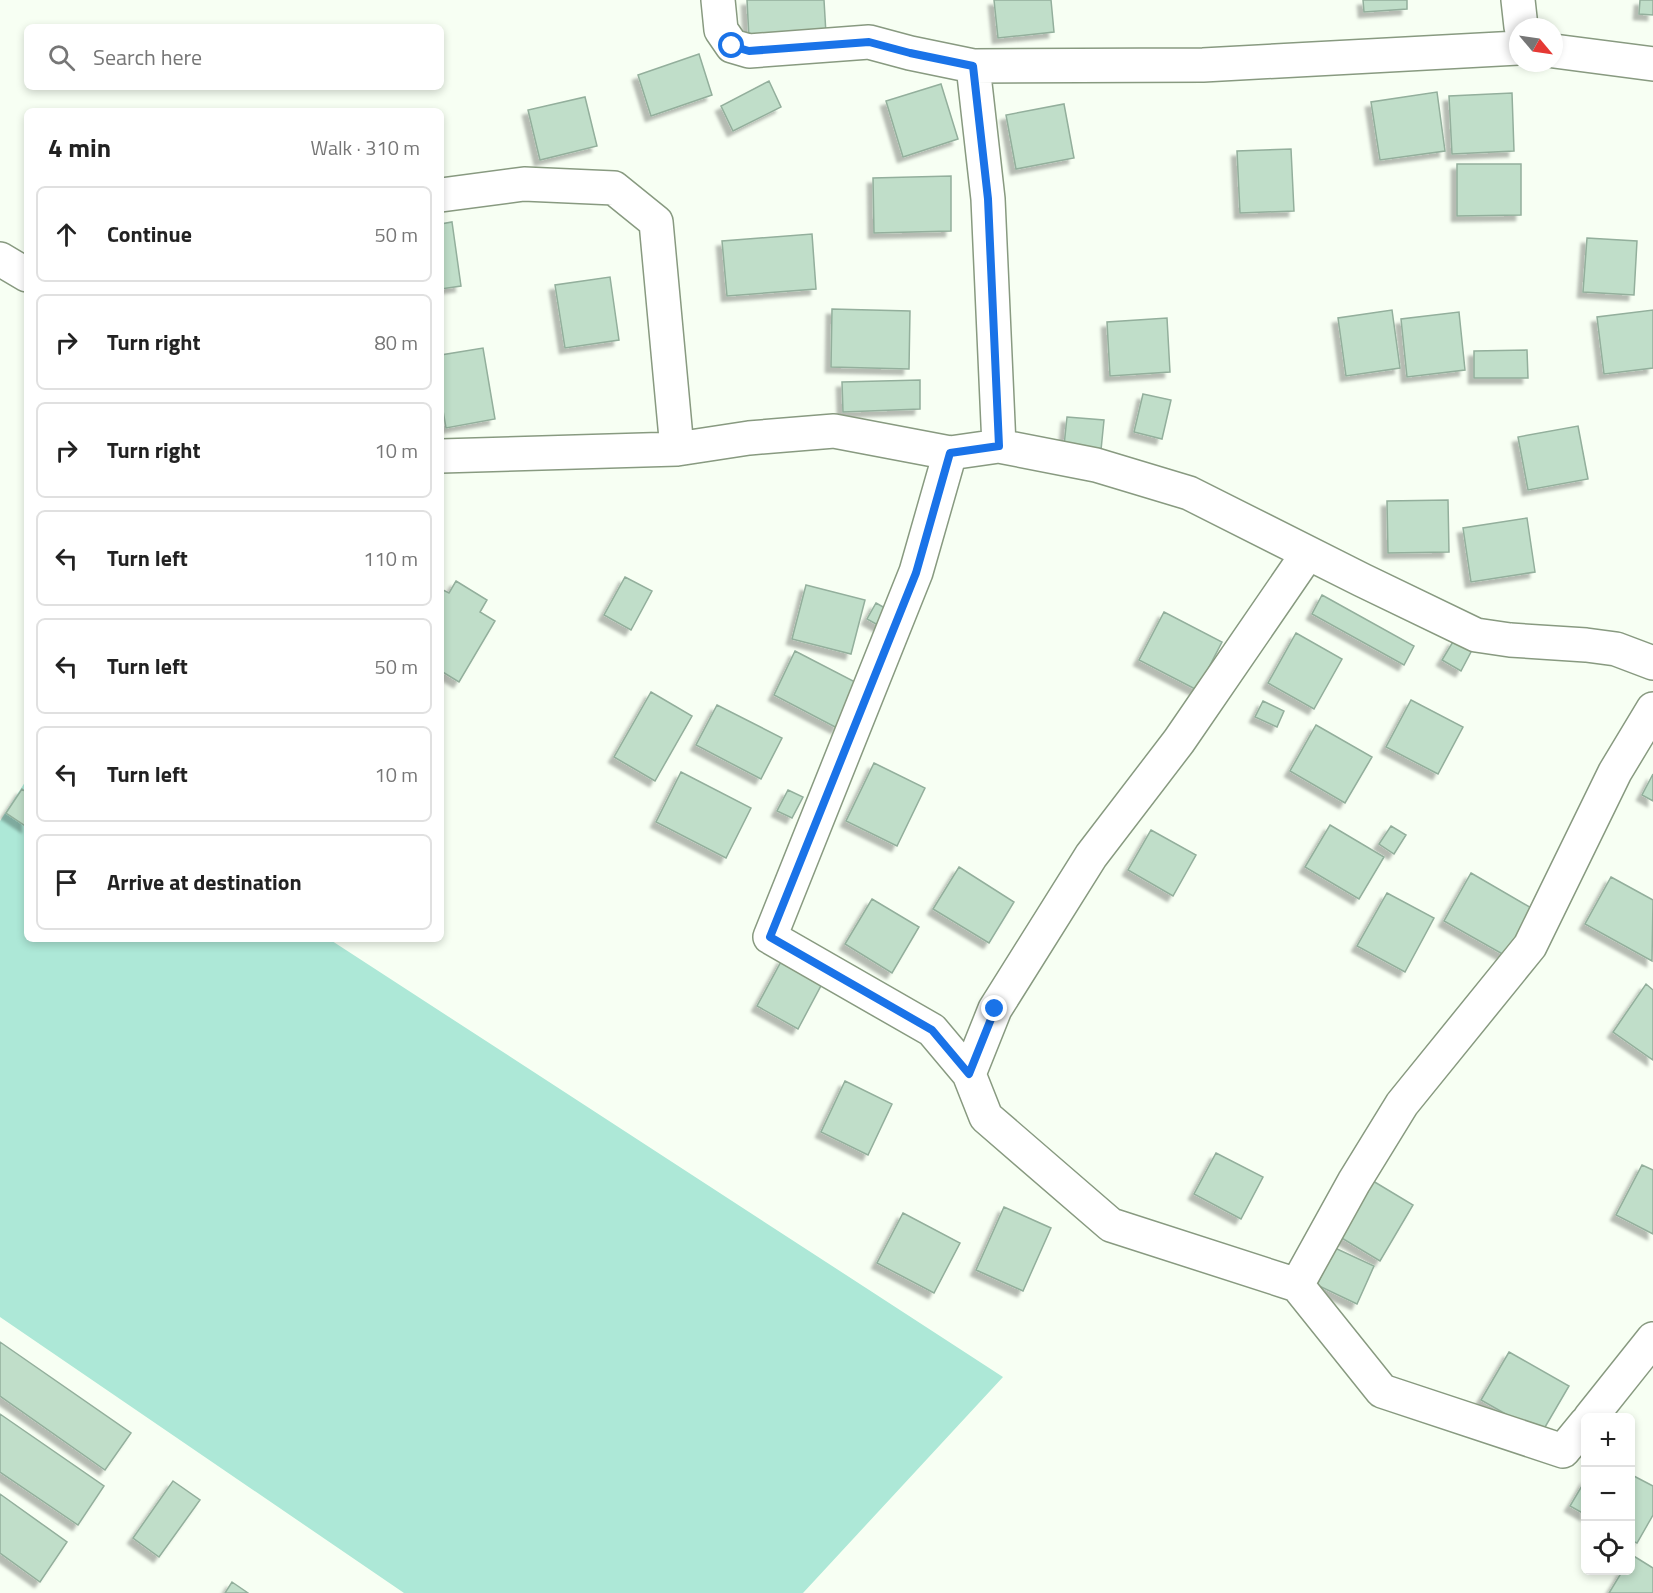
<!DOCTYPE html>
<meta charset="utf-8">
<style>
body{margin:0;font-family:"Titillium Web",sans-serif;background:#f2f2f2;color:#222}
.controls{position:absolute;right:18px;bottom:18px;display:grid;overflow:hidden;border-radius:9px;box-shadow:0 3px 9px #0003}
.controls button{width:54px;height:54px;display:grid;place-items:center;padding:0;border:0;border-bottom:2px solid #e0e0e0;background:#fff;color:#222;font:30px sans-serif}
.compass{position:absolute;left:1509px;top:18px;width:54px;height:54px;border-radius:50%;background:#fff;box-shadow:0 3px 9px #0003;rotate:119deg}
.stop{position:absolute;width:18px;height:18px;margin:-14px;border:4px solid #1a73e8;border-radius:50%;background:#fff}
.stop.end{background:#1a73e8;border-color:#fff;box-shadow:0 2px 6px #0008}
.list{margin:0;padding:0;list-style:none}
h2{display:flex;justify-content:space-between;align-items:center;height:78px;margin:0;padding:0 24px;font-size:26px}
h2 small{font-size:20px;font-weight:400;color:#767676}
.list li{display:grid;grid-template-columns:39px 1fr auto;gap:18px;align-items:center;box-sizing:border-box;height:96px;margin:0 12px 12px;padding:0 12px;border:2px solid #e0e0e0;border-radius:9px}
.list b{display:block;font-size:22px;white-space:nowrap}
.list em{font-size:20px;font-style:normal;color:#767676}
.icon{flex:none;width:33px;height:33px;fill:none;stroke:currentColor;stroke-width:2;stroke-linecap:round;stroke-linejoin:round}
.map{position:relative;flex:none;width:1653px;height:1593px;overflow:hidden}
.search{position:absolute;background:#fff;box-shadow:0 3px 9px #0003;left:24px;top:24px;width:420px;height:66px;display:flex;align-items:center;gap:15px;box-sizing:border-box;padding:0 21px;border-radius:9px;color:#767676;font-size:22px}
.panel{position:absolute;background:#fff;box-shadow:0 3px 9px #0003;left:24px;top:108px;width:420px;height:834px;border-radius:9px}
.map>svg:first-child{display:block}
</style>
<div class="map">
<svg width="1653" height="1593" viewBox="0 0 1653 1593">
<defs>
<filter id="shadow"><feDropShadow dx="-5.5" dy="5.5" stdDeviation="1.5" flood-color="#0004"/></filter>
</defs>
<rect width="100%" height="100%" fill="#f7fff3"/>
<path fill="#ade8d7" d="M27,779V939H329L1003,1377L803,1593H404L0,1317V821Z"/>
<path fill="#c0dec9" stroke="#93af9c" stroke-width="1.5" filter="url(#shadow)" d="M747,0H824L826,34L749,38Z
M994,0H1051L1054,32L998,38Z
M1363,0H1407V9L1364,12Z
M1640,0H1653V15L1639,14Z
M699,54L712,95L651,116L638,75Z
M769,81L781,107L733,131L721,106Z
M941,84L958,139L903,157L886,101Z
M1437,92L1445,151L1380,160L1371,102Z
M1512,93L1514,151L1452,154L1449,96Z
M585,97L597,146L540,160L528,110Z
M1064,104L1074,158L1016,169L1006,115Z
M1291,149L1294,211L1240,213L1237,151Z
M1457,164H1521V215L1457,216Z
M951,176V231L874,233L873,178Z
M452,222L461,286L441,289V224Z
M812,234L816,289L727,296L722,241Z
M1587,238L1637,241L1634,295L1583,292Z
M610,277L619,340L565,348L555,285Z
M832,309L910,311L909,369L831,367Z
M1392,310L1400,368L1346,376L1338,318Z
M1653,310V368L1604,374L1597,317Z
M1459,312L1465,370L1407,377L1401,319Z
M1167,318L1170,372L1110,376L1107,322Z
M483,348L495,419L446,428L441,399V355Z
M1527,350L1528,378H1474V351Z
M920,380V409L843,412L842,382Z
M1143,394L1171,400L1162,439L1134,432Z
M1067,417L1104,420L1101,450L1064,446Z
M1578,426L1588,479L1528,490L1518,437Z
M1448,500L1449,552L1388,553L1387,501Z
M1527,518L1535,572L1471,582L1463,528Z
M625,577L652,591L631,630L604,615Z
M456,581L487,600L480,612L495,621L459,682L441,671V589L449,593Z
M806,585L865,600L851,654L792,639Z
M1322,595L1414,646L1404,665L1312,614Z
M876,603L894,613L885,629L867,619Z
M1164,612L1222,642L1197,690L1139,660Z
M1296,633L1342,659L1314,709L1268,683Z
M1454,640L1472,650L1461,671L1442,660Z
M795,651L859,684L837,728L774,695Z
M651,692L692,716L655,781L614,757Z
M1411,700L1463,727L1438,774L1386,747Z
M1263,701L1284,711L1277,727L1255,717Z
M717,705L782,738L761,779L696,745Z
M1316,725L1372,757L1345,803L1290,771Z
M874,763L925,788L897,846L846,821Z
M681,772L751,808L726,858L656,822Z
M1653,774V801L1642,795Z
M22,789L27,793V827L6,813Z
M788,790L803,797L792,818L777,811Z
M1330,825L1384,857L1359,899L1305,867Z
M1391,826L1406,835L1394,854L1379,844Z
M1151,830L1196,855L1173,896L1128,870Z
M959,867L1014,902L989,943L933,909Z
M1471,873L1533,909L1506,956L1444,921Z
M1611,877L1653,900L1652,961L1585,924Z
M1387,893L1434,918L1405,972L1357,946Z
M872,899L919,927L892,973L845,944Z
M783,958L824,980L798,1029L757,1006Z
M1646,984L1653,990V1060L1613,1032Z
M845,1081L892,1104L868,1155L821,1132Z
M1216,1153L1263,1177L1241,1219L1194,1194Z
M1642,1165L1653,1170V1234L1616,1215Z
M1373,1181L1413,1205L1380,1261L1340,1237Z
M1004,1207L1051,1228L1023,1291L976,1270Z
M903,1213L960,1243L934,1293L877,1263Z
M1335,1248L1374,1266L1357,1304L1317,1285Z
M0,1342L131,1433L105,1470L0,1396Z
M1509,1352L1569,1386L1541,1434L1481,1400Z
M0,1414L104,1486L78,1525L0,1472Z
M1630,1474L1653,1486V1515L1637,1543L1630,1540Z
M1586,1479V1515L1570,1506Z
M173,1481L200,1500L159,1557L133,1538Z
M0,1494L67,1542L40,1582L0,1553Z
M1632,1555L1653,1568V1593H1609L1623,1570H1630V1558Z
M232,1582L248,1593H225Z"/>
<g fill="none" stroke-linecap="round" stroke-linejoin="round">
<defs>
<path id="minor" d="M718,0L721,30L732,46L749,51L869,42L910,53L973,66L1203,65L1518,48
M1518,0L1521,27
M1554,51L1653,64
M973,66L988,199L999,446
M441,195L524,184L614,188L656,222L677,449
M0,259L27,275
M950,453L916,572L770,937L932,1030L969,1074
M441,456L677,449L749,438L834,431L950,453L999,446L1096,465L1189,493L1362,580L1476,635L1510,640L1586,645L1616,649L1653,663
M1308,553L1179,741L1091,856L995,1009L969,1074L986,1117L1111,1225L1297,1285L1382,1391L1563,1451L1586,1423
M1297,1285L1354,1182L1402,1104L1530,946L1615,772L1653,709
M1590,1418L1653,1339"/>
</defs>
<use href="#minor" stroke="#889a80" stroke-width="36"/>
<use href="#minor" stroke="#fff" stroke-width="33"/>
</g>
<g fill="none" stroke-linecap="round" stroke-linejoin="round">
<path stroke="#1a73e8" stroke-width="8" d="M732,46L749,51L869,42L910,53L973,66L988,199L999,446L950,453L916,573L770,937L932,1030L969,1074L995,1009"/>
</g>
</svg>
<div class="controls">
<button>+</button>
<button>−</button>
<button><svg class="icon" aria-label="locate" viewBox="0 0 24 24"><circle cx="12" cy="12" r="6"/><path d="M12 2v4M12 18v4M2 12h4M18 12h4"/></svg></button>
</div>
<svg class="compass" viewBox="-18 -18 36 36"><path d="M0-13l5 13h-10z" fill="#e53935"/><path d="M0 13l5-13h-10z" fill="#767676"/></svg>
<div class="stop" style="left:732px;top:46px"></div>
<div class="stop end" style="left:995px;top:1009px"></div>
<div class="search"><svg class="icon" aria-label="search" viewBox="0 0 24 24"><circle cx="10" cy="10" r="6"/><path d="M15 15l6 6"/></svg>Search here</div>
<section class="panel">
<h2>4 min<small>Walk · 310 m</small></h2>
<ul class="list">
<li><svg class="icon" aria-label="ahead" viewBox="0 0 24 24"><path d="M12 20V5M6 11l6-6 6 6"/></svg><div><b>Continue</b></div><em>50 m</em></li>
<li><svg class="icon" aria-label="right" viewBox="0 0 24 24"><path d="M7 20v-9h11M14 6l5 5-5 5"/></svg><div><b>Turn right</b></div><em>80 m</em></li>
<li><svg class="icon" aria-label="right" viewBox="0 0 24 24"><path d="M7 20v-9h11M14 6l5 5-5 5"/></svg><div><b>Turn right</b></div><em>10 m</em></li>
<li><svg class="icon" aria-label="left" viewBox="0 0 24 24"><path d="M17 20v-9H6M10 6l-5 5 5 5"/></svg><div><b>Turn left</b></div><em>110 m</em></li>
<li><svg class="icon" aria-label="left" viewBox="0 0 24 24"><path d="M17 20v-9H6M10 6l-5 5 5 5"/></svg><div><b>Turn left</b></div><em>50 m</em></li>
<li><svg class="icon" aria-label="left" viewBox="0 0 24 24"><path d="M17 20v-9H6M10 6l-5 5 5 5"/></svg><div><b>Turn left</b></div><em>10 m</em></li>
<li><svg class="icon" aria-label="arrive" viewBox="0 0 24 24"><path d="M6 21V4h12l-3 4 3 4H6"/></svg><div><b>Arrive at destination</b></div></li>
</ul>
</section>
</div>
